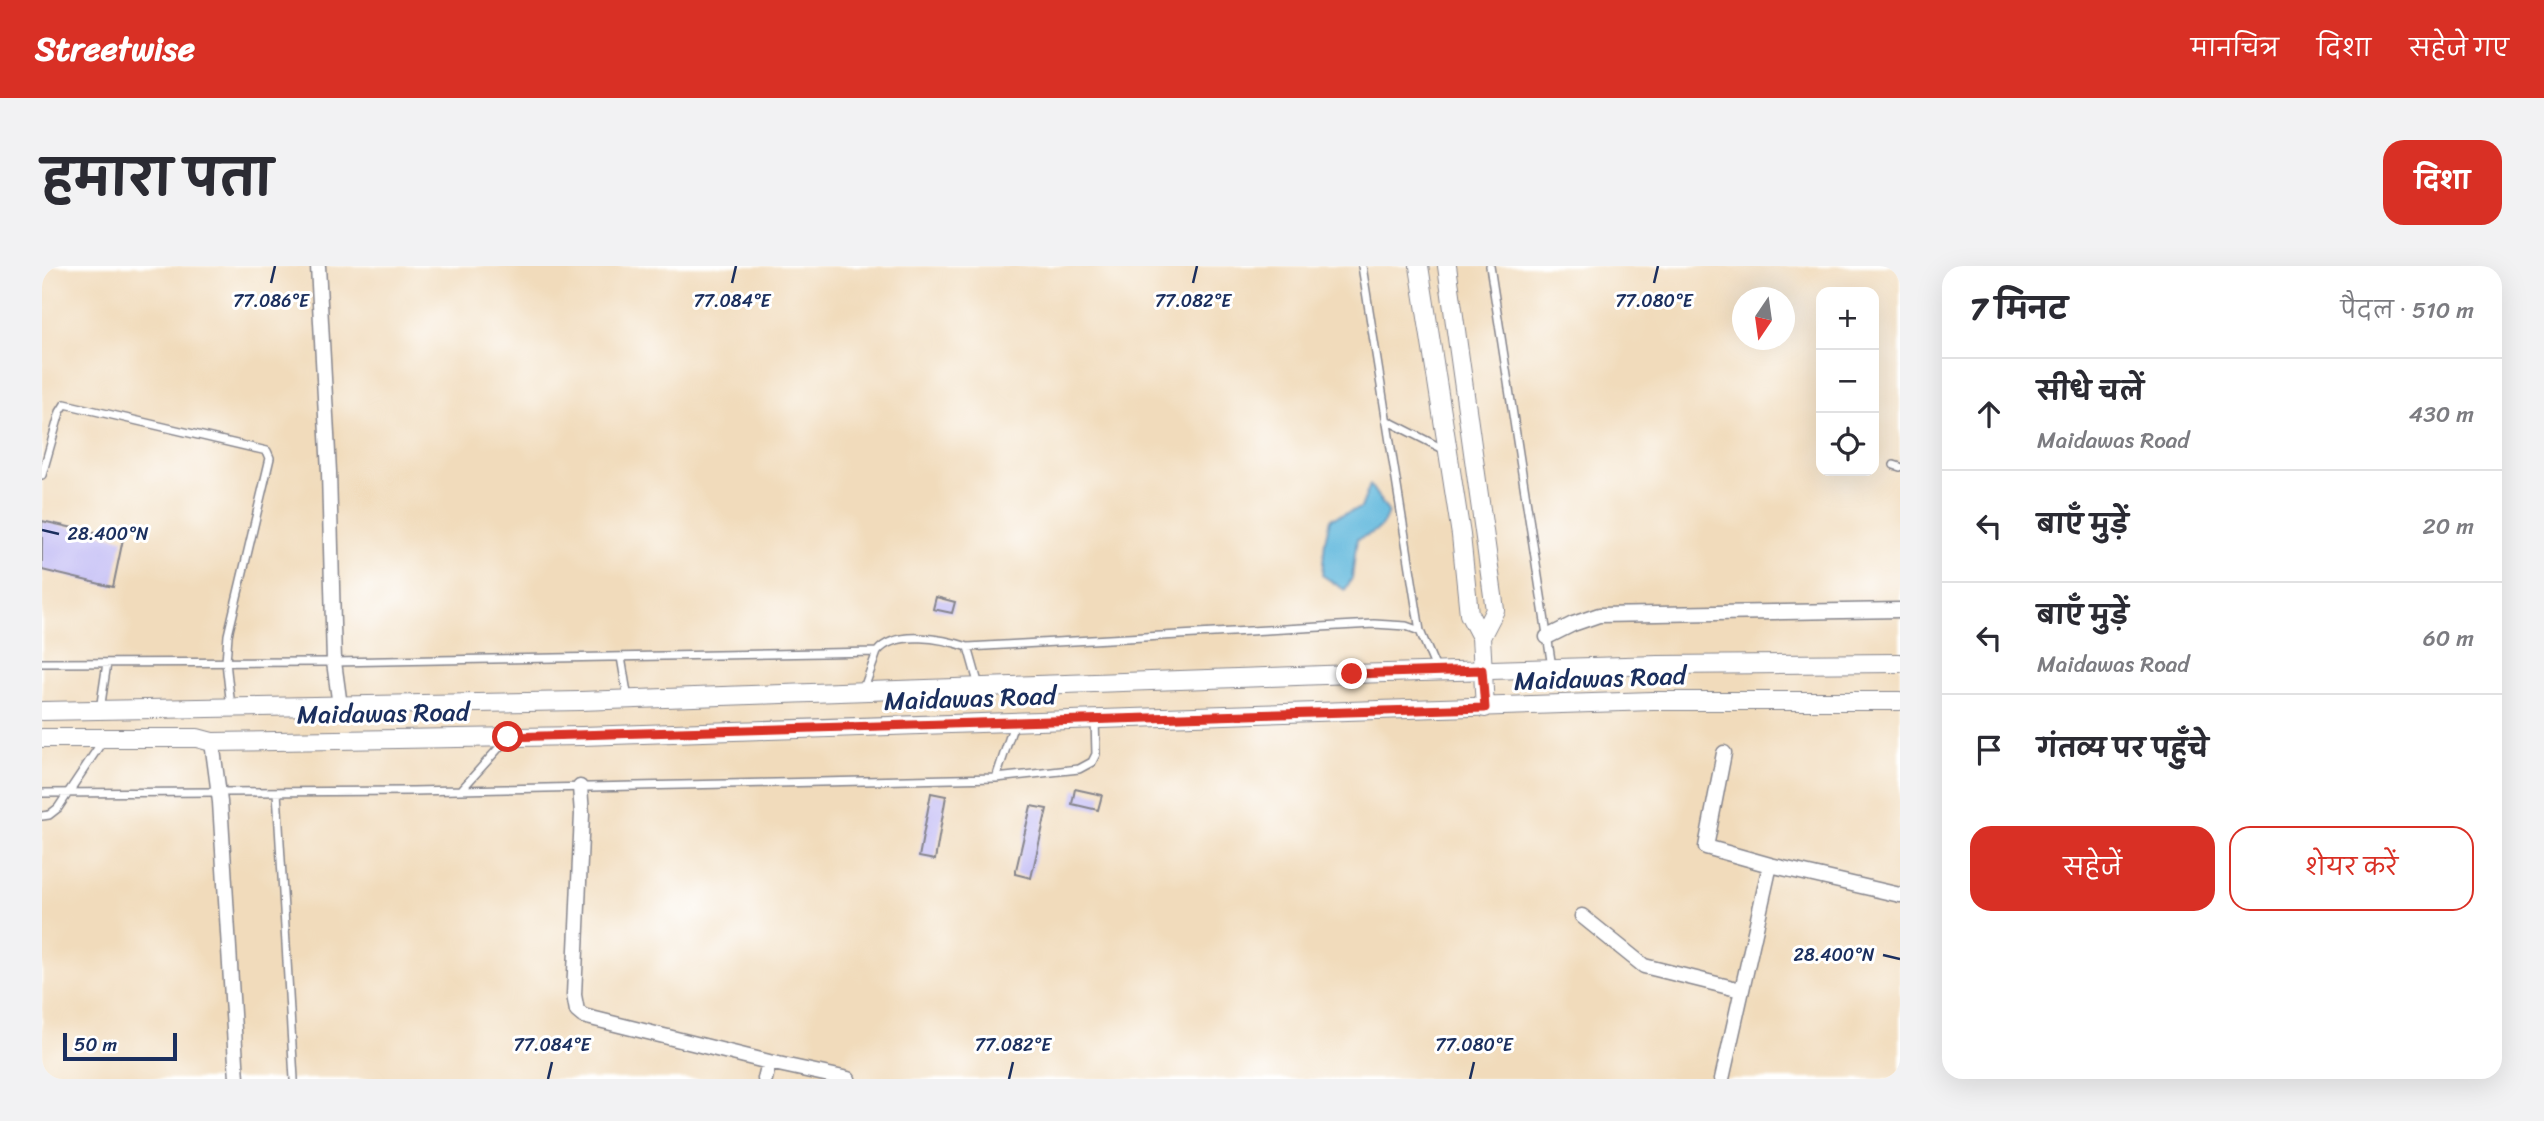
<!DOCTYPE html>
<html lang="hi">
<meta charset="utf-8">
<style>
body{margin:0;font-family:Sriracha,"Playpen Sans Deva",sans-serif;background:#f2f2f3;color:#2b2b33}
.controls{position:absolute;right:21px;top:21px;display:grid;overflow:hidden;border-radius:14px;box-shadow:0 7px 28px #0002}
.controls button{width:63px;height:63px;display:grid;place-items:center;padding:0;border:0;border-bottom:2px solid #e1e1e2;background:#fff;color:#2b2b33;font:35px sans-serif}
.compass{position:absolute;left:1690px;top:21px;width:63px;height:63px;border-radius:50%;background:#fff;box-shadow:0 7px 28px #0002;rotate:193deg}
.scale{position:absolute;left:21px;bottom:18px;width:114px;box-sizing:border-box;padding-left:7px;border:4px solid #1b2f5e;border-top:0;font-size:19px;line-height:24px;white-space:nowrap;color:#1b2f5e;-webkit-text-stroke:5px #fff;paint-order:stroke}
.stop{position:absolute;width:21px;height:21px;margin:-16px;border:5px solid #d93025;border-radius:50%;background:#fff}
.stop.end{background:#d93025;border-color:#fff;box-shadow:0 2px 7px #0008}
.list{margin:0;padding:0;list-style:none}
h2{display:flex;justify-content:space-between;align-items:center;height:91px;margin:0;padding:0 28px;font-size:30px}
h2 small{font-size:23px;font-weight:400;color:#7c7c81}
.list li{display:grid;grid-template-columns:46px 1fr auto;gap:21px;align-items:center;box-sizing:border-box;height:112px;padding:0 28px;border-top:2px solid #e1e1e2}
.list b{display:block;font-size:26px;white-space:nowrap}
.list p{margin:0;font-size:23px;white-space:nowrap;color:#7c7c81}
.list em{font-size:23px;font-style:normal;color:#7c7c81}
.actions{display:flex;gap:14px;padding:21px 28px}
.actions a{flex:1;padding:16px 0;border:2px solid #d93025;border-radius:21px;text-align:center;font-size:24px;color:#d93025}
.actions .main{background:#d93025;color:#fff}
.icon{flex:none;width:38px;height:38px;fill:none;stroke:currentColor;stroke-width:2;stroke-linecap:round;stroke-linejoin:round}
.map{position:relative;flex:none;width:1858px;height:813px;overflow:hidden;border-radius:21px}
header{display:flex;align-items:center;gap:42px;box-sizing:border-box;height:98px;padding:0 35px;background:#d93025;color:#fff}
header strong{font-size:33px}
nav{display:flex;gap:38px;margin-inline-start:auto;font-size:24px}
.intro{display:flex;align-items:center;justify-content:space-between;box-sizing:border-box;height:168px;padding:0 42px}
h1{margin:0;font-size:49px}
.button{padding:18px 32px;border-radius:21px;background:#d93025;color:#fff;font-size:24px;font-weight:700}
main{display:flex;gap:42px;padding:0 42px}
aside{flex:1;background:#fff;border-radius:21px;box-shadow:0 7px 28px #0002}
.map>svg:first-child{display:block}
</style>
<header>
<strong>Streetwise</strong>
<nav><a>मानचित्र</a><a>दिशा</a><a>सहेजे गए</a></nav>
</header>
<div class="intro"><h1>हमारा पता</h1><a class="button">दिशा</a></div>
<main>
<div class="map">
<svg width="1858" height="813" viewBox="0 0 1858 813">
<rect width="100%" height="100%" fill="#fff"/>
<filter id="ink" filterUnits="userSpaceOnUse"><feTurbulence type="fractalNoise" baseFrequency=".0143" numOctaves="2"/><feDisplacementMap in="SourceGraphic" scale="14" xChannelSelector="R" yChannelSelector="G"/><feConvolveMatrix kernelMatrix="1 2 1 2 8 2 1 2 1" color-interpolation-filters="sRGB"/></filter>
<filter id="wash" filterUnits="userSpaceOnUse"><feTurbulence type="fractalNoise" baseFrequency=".00686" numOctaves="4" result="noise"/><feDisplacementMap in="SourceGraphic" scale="28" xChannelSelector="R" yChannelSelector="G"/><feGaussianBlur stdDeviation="1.57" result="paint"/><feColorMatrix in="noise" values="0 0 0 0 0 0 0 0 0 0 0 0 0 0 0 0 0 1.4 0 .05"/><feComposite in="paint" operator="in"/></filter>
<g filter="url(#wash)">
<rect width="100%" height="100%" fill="#f1dbbb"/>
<path fill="#5fb7dc" stroke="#3d739d" stroke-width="2" d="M1328,219L1346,246C1340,265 1333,266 1315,273L1310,312L1303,324L1280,309L1283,275L1288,253L1319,242Z"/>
<g id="blocks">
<path fill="#c0b9f4" d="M0,255L81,273L71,321L0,304Z
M894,331L913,336L910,347L891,343Z
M1033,523L1060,529L1056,544L1030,538Z
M889,527L904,530L893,594L877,591Z
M989,540L1005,543L989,612L973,608Z"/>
</g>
</g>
<g filter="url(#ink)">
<use href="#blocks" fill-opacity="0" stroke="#86858c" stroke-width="2"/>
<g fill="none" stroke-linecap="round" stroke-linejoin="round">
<defs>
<path id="service" d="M1320,0L1378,365
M1448,0L1510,401
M1344,154L1403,184
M1852,199L1858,201
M0,209L18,146L23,138L225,185L228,192L186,369L184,396L189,441
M926,381L937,420
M579,391L586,433
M0,397L292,396L835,386C853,363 902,373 926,381L1332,358L1364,360L1378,365L1395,405
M821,425L835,386
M58,444L65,397
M954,512L972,458
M420,523L464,474
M235,526L252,813
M0,527L371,525L954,512L1037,503L1050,496L1054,488L1053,453
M0,550L7,549L16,542L62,473"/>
<path id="minor" d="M276,0L287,206L292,396L298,440
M1505,371L1531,358L1557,349L1858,344
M170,476L178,536L195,813
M538,521L540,548L532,729L535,745L541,750L727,796
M1728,599L1858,629
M1540,650L1602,700L1699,724
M723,813L727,796L806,813
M1680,813L1728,599L1664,581L1682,487"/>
<path id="tertiary" d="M1377,0L1419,269L1427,348L1439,371L1443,442
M1405,0L1453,344L1439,371
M0,445L538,435L1310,408L1616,399L1858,397
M0,472H155L170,476L540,470L1611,435H1858"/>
</defs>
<use href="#service" stroke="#86858c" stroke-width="10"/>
<use href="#minor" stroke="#86858c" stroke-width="17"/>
<use href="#tertiary" stroke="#86858c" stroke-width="20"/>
<use href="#service" stroke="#fff" stroke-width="7"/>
<use href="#minor" stroke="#fff" stroke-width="14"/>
<use href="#tertiary" stroke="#fff" stroke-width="18"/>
</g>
</g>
<g fill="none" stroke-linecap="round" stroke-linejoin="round" filter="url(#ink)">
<path stroke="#d93025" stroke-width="9" d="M466,471L1443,442L1440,404L1310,408"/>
</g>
<path fill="none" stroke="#1b2f5e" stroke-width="2.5" d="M229,17L233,0M690,17L694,0M1151,17L1155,0M1612,17L1616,0M0,264L17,268M1841,689L1858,693M506,813L510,796M967,813L971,796M1428,813L1432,796"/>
<g text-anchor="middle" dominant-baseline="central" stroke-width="6" stroke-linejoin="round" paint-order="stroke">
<g font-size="26" fill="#1b2f5e" stroke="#fff">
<text transform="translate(1558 412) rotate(-2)">Maidawas Road</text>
<text transform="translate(928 432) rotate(-2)">Maidawas Road</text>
<text transform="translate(341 447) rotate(-1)">Maidawas Road</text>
</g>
</g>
<g font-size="18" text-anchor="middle" fill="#1b2f5e" stroke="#fff" stroke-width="6" stroke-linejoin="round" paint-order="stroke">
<text x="229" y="41">77.086°E</text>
<text x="690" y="41">77.084°E</text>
<text x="1151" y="41">77.082°E</text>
<text x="1612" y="41">77.080°E</text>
<text x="66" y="274">28.400°N</text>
<text x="1792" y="695">28.400°N</text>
<text x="510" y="785">77.084°E</text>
<text x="971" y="785">77.082°E</text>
<text x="1432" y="785">77.080°E</text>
</g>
</svg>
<div class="controls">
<button>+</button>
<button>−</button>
<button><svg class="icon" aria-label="locate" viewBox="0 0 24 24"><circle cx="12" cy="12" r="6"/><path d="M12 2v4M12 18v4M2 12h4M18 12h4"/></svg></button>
</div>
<svg class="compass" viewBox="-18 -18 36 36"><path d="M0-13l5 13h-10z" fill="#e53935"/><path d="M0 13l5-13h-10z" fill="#7c7c81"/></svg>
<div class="scale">50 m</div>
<div class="stop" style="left:466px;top:471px"></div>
<div class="stop end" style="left:1310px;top:408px"></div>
</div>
<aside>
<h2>7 मिनट<small>पैदल · 510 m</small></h2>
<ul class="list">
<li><svg class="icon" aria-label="ahead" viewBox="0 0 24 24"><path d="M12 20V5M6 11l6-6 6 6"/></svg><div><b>सीधे चलें</b><p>Maidawas Road</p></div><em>430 m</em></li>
<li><svg class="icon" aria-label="left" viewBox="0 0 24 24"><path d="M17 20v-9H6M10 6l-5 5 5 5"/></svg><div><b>बाएँ मुड़ें</b></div><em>20 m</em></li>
<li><svg class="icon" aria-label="left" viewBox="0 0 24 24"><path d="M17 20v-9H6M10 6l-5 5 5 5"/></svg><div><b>बाएँ मुड़ें</b><p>Maidawas Road</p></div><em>60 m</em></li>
<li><svg class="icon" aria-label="arrive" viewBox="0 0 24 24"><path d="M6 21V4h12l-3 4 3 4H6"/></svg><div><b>गंतव्य पर पहुँचे</b></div></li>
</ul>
<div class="actions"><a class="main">सहेजें</a><a>शेयर करें</a></div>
</aside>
</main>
